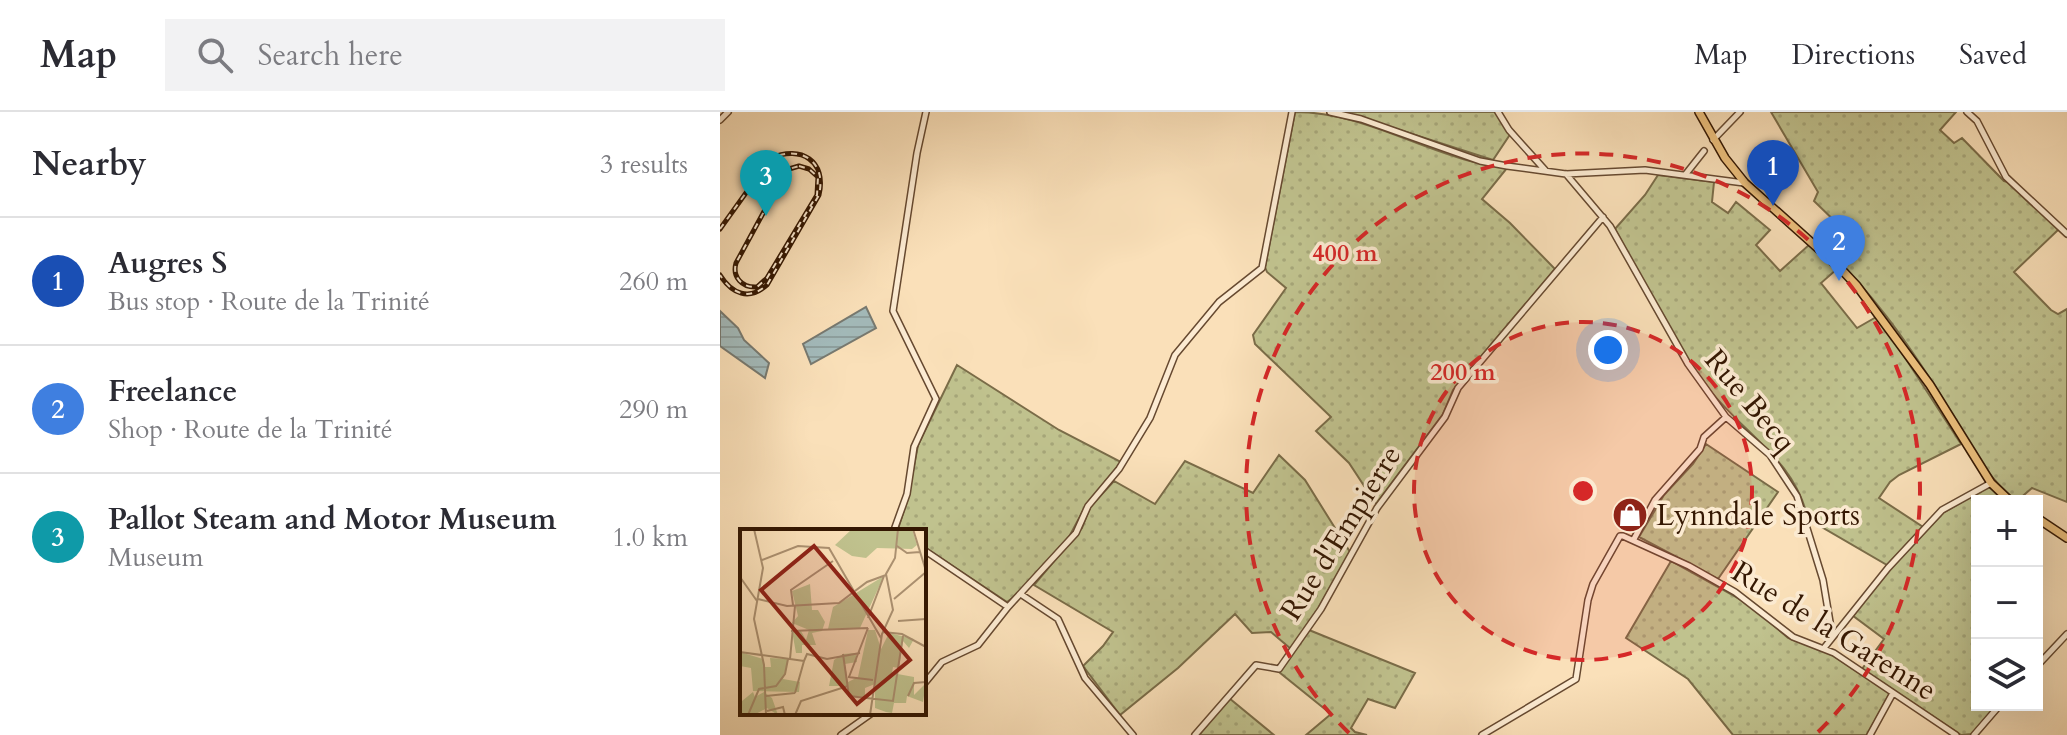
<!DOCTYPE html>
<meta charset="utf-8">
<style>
body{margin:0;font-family:Cardo,serif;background:#f2f2f3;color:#2b2b33}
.controls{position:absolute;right:24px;bottom:24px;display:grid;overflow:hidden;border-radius:0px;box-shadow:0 8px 32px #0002}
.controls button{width:72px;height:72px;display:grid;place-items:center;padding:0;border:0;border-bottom:2px solid #e1e1e2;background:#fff;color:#2b2b33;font:40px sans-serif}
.you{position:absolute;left:888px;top:238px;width:28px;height:28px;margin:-20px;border:6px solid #fff;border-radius:50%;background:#1a73e8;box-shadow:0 0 0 12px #1a73e833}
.badge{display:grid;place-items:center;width:52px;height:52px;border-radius:50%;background:#8f2418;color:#fff;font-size:26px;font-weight:700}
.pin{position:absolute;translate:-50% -66px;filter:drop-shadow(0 2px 4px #0008)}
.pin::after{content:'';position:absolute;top:42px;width:28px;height:24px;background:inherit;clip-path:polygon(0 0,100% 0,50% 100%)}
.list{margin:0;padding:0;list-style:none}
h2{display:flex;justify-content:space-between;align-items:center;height:104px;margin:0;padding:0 32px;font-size:34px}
h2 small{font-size:26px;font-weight:400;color:#7c7c81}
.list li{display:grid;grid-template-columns:52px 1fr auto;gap:24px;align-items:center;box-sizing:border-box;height:128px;padding:0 32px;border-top:2px solid #e1e1e2}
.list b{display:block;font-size:30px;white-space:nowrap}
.list p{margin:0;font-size:26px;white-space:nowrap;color:#7c7c81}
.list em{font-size:26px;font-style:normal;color:#7c7c81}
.icon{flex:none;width:44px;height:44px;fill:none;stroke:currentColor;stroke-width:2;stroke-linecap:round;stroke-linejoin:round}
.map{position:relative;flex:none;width:1347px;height:623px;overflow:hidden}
header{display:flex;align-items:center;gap:48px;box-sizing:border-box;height:112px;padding:0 40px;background:#fff;border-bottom:2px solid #e1e1e2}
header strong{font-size:38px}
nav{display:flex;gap:44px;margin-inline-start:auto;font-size:28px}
.search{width:560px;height:72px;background:#f2f2f3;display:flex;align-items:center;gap:20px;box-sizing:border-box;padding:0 28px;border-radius:0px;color:#7c7c81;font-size:30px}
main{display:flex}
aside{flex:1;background:#fff}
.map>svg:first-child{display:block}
</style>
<header>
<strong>Map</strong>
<div class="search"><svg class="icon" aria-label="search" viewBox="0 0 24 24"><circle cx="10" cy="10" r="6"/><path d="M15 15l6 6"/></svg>Search here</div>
<nav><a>Map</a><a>Directions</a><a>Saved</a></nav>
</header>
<main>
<aside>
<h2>Nearby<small>3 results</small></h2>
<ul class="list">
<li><span class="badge" style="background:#1a4fb4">1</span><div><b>Augres S</b><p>Bus stop · Route de la Trinité</p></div><em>260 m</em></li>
<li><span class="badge" style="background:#3f7fe0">2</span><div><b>Freelance</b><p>Shop · Route de la Trinité</p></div><em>290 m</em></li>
<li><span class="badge" style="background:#0f9aa8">3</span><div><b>Pallot Steam and Motor Museum</b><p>Museum</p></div><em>1.0 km</em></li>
</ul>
</aside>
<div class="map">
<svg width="1347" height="623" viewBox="0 0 1347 623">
<defs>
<pattern id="grass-dots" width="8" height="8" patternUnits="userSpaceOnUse" patternTransform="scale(2)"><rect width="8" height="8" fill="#c0c28e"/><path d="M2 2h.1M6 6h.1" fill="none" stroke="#a6a679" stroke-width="1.8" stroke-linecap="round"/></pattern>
<pattern id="water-rules" width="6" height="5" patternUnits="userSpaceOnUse" patternTransform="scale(2)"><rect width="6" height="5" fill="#a3baba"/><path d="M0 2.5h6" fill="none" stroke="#8d9f9e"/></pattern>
</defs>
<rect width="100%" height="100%" fill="#fae0b9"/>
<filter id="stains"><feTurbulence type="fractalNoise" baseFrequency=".0025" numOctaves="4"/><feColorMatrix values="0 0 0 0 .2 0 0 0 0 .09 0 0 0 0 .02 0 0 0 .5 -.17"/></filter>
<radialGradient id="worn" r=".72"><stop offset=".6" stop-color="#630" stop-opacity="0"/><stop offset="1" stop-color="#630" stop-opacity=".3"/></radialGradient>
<path fill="url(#grass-dots)" stroke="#7a6c48" stroke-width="2" d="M575,0C638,0 690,33 750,49C762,52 775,53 787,56L762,87L790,111L835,157L733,278L723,302L656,392L629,351L596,319L611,305L535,232L533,223L566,176L547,160L545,155Z
M624,0H776L791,21L773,48Z
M1051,0H1236L1220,18L1234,31L1242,26L1284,69L1288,70L1339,117L1294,160L1331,198L1338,202L1347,197V390L1312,376L1297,389C1261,362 1241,317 1218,279C1186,229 1150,177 1106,138L1126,120L1094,89L1098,80Z
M938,63L994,70L992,90L1008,101L1016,90L1050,118L1036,133L1060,159L1090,132L1117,157L1101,171L1137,216L1158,204L1241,332L1179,363L1170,370L1159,386L1203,415L1167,453L1088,407C1074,345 1020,320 985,272C950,224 923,169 895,117L925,83Z
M237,253L339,318L401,350L365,395L349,425L302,479L287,490L204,435V419L178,417L188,386L198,333Z
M986,332L1058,380L998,467L919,425L944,383L973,352Z
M559,343L585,368L630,440L589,513L571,537L551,520L532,521L515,502L458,556L400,603L363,554L383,534L393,520L314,473L362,416L370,395L394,369L435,392L465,349L533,381Z
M1269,374L1284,389H1257V593H1278L1252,622L1241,623L1142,557L1164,527L1132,503L1172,455L1223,401Z
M951,449L1032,494L1068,526L1109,541L1170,581L1147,623H1013L968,567L906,526Z
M589,518L695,561L675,596L648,587L631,616L635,620L647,623H586L611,602L559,560Z
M509,586L554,623H479Z"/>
<path fill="url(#water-rules)" stroke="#777970" stroke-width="2" d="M146,195L156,216L91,252L83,232Z
M0,199L18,216L24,228L49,251L45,266L0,234Z"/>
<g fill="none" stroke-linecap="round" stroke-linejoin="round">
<defs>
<path id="street" d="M610,0L641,7L760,49L787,54L846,62L925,58L1024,71
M778,0L789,18L825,58
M1247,0L1257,9L1286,65L1347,122
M0,8L8,0
M993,28L1020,0
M846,62L890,114L968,252L1006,305L1050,343L1077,384L1103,468L1112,522
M965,63L984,39
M176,419L174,418L187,382L194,335L216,287L173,199L197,41L206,0
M914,427L935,388L980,337L984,325L1006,305
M204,438L288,495
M302,483L338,507L365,566L413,623
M1104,536L1168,456L1222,398L1271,371
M1317,554L1347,522
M204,572L222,550L258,533L288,495L356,421L368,394L399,357L430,306L455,243L499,190L542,156L572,0
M121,623L152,601
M475,623L536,553L559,557L601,497L657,396L725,305L738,276L883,105
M762,623L856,567L868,488L873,472L900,424H903L969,454L1015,480L1073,525L1114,541L1236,623
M1150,623L1173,581
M1254,623L1280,593"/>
<path id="primary" d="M979,0L1005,46L1025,71L1121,157L1137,174L1210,273L1271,371L1290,389
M1317,406L1347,426"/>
</defs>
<use href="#street" stroke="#664930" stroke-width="8"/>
<use href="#primary" stroke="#341702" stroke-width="10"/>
<use href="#street" stroke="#fcebd2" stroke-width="5"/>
<use href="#primary" stroke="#edc07c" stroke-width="7"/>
<defs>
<path id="rail" d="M79,54L89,57L98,65L97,83L47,166L37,175C22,176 12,165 16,151L65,61L69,57Z
M0,117L51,46C81,33 107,49 99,83L47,173C29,189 12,182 0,163"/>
</defs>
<use href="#rail" stroke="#341702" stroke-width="5"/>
<use href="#rail" stroke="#fcebd2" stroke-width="2" stroke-dasharray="6" stroke-linecap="butt"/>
</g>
<circle cx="863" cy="379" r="169" fill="#d62828" fill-opacity=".12"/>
<g fill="none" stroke="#d62828" stroke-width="4" stroke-dasharray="14 10">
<circle cx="863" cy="379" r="169"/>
<path d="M629 621A337 337 0 1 1 1097 621"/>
</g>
<defs>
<symbol id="shop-disc" viewBox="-11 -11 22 22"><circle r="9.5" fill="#8f2418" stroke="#fcebd2"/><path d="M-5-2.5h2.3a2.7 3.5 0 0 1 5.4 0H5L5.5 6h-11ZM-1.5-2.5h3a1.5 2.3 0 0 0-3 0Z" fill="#fff"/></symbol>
</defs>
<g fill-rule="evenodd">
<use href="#shop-disc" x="890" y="383" width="40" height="40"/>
</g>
<g text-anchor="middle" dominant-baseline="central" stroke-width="7" stroke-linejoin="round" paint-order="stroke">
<g font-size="30" fill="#341702" stroke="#fcebd2">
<text transform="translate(1030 289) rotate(50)">Rue Becq</text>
<text transform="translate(621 421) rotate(-58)">Rue d'Empierre</text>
<text transform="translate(1114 519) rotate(32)">Rue de la Garenne</text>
</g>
<g font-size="30" fill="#341702" stroke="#fcebd2" text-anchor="start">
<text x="936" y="403">Lynndale Sports</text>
</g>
</g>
<g transform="translate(20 417)">
<rect width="186" height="186" fill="#fae0b9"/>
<path d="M112,0H172L177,16L172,20L137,19L126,29L112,27L95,16ZM144,47L120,99L88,100L93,78ZM70,55L72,81H78L85,93L82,102L72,104L76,116H62V124H56L52,102H61L66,111L69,101L52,94L58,87L52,62ZM128,101H135L141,120L149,104L174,110L169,119L163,112L159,139L153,138L152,144L174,148V166L186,154L183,173L167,167L166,174H154L152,184L146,183L135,179V155L125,159V168L110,167L108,157H89L94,131L103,125L116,124L117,133L105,135L108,153L118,148ZM0,123L23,130L25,138H31L30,129L48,130L43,150L60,153L59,163L13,162L11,139L0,137ZM13,163L15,168L24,163L32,169L38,186L27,179L14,186L0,185L2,172Z" fill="#c0c28e"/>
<path fill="none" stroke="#ab9070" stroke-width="2" d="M14,0L23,39L14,90L24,136L26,186M173,0L186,42M157,17L167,24L180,23M22,31L58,17L89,19L141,109M0,48L17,72M18,70L47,77L99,74L127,53L146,46M154,70L186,43M53,76L51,61L93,32M128,89L144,47M158,92L186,90M51,102L128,99M143,103L162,105L186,118M0,123L64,132M103,125L109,167L153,172L163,107M50,130L55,77M64,132L67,125L87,130L120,124M108,148L133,151M109,148L128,99M55,164L64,132M26,167L55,164M168,167L174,154L186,153M27,182L43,178L45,186M8,186L19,160L36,157L45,145L48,130M55,186L61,172L108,157M130,186L142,105L153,81L146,45L155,29L158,0"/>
<path fill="#8f2418" fill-opacity="0.15" stroke="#8f2418" stroke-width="4" d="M74,17L170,131L117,175L21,61Z"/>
<rect width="186" height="186" fill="none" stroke="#341702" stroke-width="4"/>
</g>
<circle cx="863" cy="379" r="12" fill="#d62828" stroke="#fcebd2" stroke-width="4"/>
<g font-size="24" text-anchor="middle" font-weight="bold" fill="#d62828" stroke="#fcebd2" stroke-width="7" stroke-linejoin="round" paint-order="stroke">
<text x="625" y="149">400 m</text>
<text x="743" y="268">200 m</text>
</g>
<rect width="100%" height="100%" filter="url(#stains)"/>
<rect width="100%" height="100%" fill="url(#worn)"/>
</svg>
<div class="controls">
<button>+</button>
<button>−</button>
<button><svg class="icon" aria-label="layers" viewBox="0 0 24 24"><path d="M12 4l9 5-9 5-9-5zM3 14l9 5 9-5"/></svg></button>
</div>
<div class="you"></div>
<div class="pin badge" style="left:1053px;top:94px;background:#1a4fb4">1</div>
<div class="pin badge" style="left:1119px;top:169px;background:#3f7fe0">2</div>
<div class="pin badge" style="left:46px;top:104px;background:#0f9aa8">3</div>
</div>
</main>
